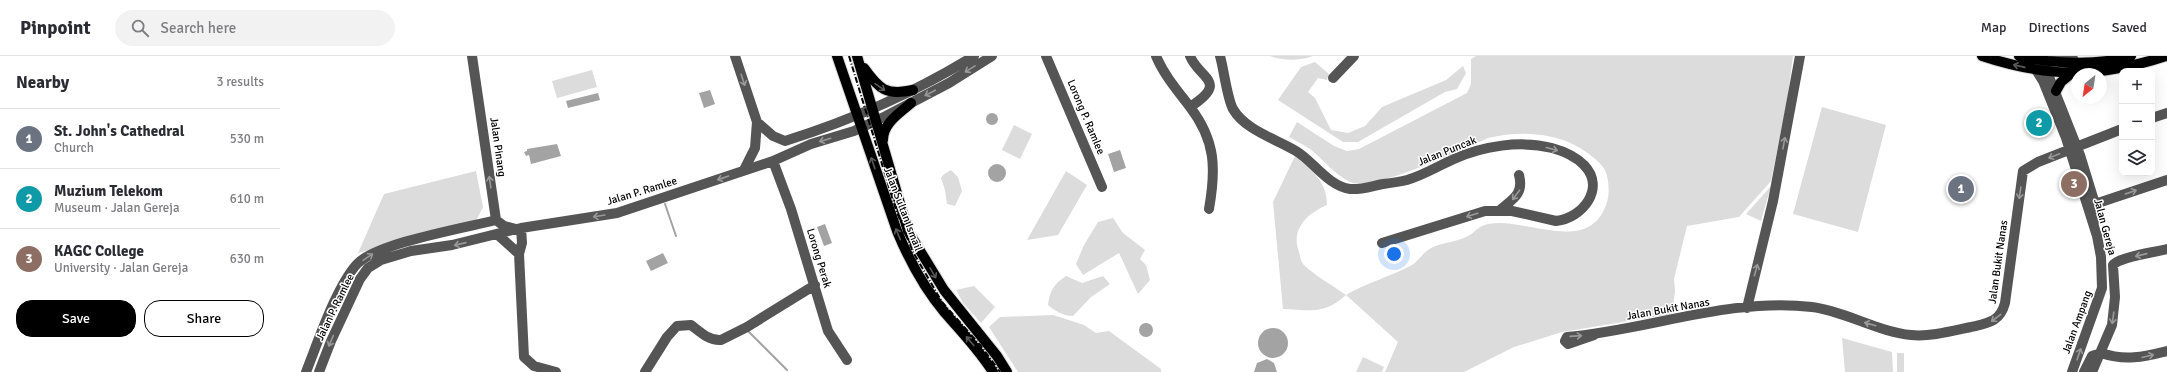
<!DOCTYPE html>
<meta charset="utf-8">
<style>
body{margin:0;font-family:Signika,sans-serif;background:#f2f2f3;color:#2b2b33}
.controls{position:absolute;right:12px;top:12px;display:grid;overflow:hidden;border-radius:8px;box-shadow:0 4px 16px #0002}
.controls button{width:36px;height:36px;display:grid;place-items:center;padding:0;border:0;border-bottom:1px solid #e1e1e2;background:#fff;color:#2b2b33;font:20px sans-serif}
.compass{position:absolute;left:1791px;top:12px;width:36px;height:36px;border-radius:50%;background:#fff;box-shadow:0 4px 16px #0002;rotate:210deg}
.you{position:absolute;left:1114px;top:198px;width:14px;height:14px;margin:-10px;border:3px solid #fff;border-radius:50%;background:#1a73e8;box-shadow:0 0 0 6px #1a73e833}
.badge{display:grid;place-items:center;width:26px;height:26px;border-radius:50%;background:#000;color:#fff;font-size:13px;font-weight:700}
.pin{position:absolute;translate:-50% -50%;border:2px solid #fff;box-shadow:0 1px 4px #0006}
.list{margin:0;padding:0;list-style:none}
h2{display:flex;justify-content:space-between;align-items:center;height:52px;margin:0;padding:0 16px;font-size:17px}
h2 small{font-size:13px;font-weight:400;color:#7c7c81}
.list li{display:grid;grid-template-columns:26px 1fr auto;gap:12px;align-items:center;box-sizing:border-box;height:60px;padding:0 16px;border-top:1px solid #e1e1e2}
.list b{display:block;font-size:15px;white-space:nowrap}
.list p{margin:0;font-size:13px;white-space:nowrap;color:#7c7c81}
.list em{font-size:13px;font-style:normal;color:#7c7c81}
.actions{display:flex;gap:8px;padding:12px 16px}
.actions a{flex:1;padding:9px 0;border:1px solid #000;border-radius:16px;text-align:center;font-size:14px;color:#000}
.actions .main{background:#000;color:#fff}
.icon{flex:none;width:22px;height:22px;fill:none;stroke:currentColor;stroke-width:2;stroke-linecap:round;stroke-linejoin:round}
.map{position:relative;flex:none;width:1887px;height:316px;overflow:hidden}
header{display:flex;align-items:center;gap:24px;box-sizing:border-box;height:56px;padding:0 20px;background:#fff;border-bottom:1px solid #e1e1e2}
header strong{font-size:19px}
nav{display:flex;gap:22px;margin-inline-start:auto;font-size:14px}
.search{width:280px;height:36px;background:#f2f2f3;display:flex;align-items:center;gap:10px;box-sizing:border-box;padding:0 14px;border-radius:22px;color:#7c7c81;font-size:15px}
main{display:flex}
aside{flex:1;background:#fff}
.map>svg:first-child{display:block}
</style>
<header>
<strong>Pinpoint</strong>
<div class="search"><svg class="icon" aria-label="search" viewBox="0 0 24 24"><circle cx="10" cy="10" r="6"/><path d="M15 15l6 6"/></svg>Search here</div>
<nav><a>Map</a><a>Directions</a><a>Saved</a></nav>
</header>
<main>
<aside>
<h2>Nearby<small>3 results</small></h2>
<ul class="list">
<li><span class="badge" style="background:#6b7280">1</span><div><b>St. John's Cathedral</b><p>Church</p></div><em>530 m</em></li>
<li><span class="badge" style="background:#0f9aa8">2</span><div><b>Muzium Telekom</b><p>Museum · Jalan Gereja</p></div><em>610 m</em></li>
<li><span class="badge" style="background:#8d6e63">3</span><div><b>KAGC College</b><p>University · Jalan Gereja</p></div><em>630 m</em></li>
</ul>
<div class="actions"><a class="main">Save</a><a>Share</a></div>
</aside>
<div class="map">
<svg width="1887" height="316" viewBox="0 0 1887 316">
<rect width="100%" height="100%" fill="#fff"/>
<path fill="#dcdcdc" d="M990,0H1033C1019,5 1004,5 990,0Z
M1196,0H1513L1507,46L1491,125L1459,161L1407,170L1394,223L1395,235L1392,258L1282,276L1234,291L1184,316H1105L1118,286L1066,239C1044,259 1030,254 1003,253L993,146L1015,100C1032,115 1047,125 1047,149C1028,157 1010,173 1019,196C1020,200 1021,205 1023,208C1031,217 1055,231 1066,239C1086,227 1109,221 1130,210C1137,207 1141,199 1148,194C1158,186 1176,187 1188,180C1193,178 1197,172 1202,170C1237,155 1309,205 1327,146C1330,137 1329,119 1323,111C1313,99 1297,89 1283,84C1258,76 1233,76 1208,82C1183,93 1094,136 1070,126C1054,118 1044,104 1030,93C1024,89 1016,85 1009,81L1017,66L1054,90L1067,95L1079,93L1187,37L1191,28V3Z
M1035,6L1049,18L1047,24L1038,22L1028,36L1035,42L1051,74L1068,77L1085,70L1102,51L1166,24L1183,10L1186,17L1177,33L1165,36L1078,86H1063L998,44L1021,11Z
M312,14L317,31L277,42L272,25Z
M1542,51L1606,69L1578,176L1513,158Z
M734,69L752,78L740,103L722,94Z
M671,114L678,121L682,135L675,150L667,148L665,134L661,122L663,119Z
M196,115L203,151L196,165L78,197L104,138Z
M786,115L807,129L778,179L747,184Z
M1491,130L1481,165L1466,158Z
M833,162L843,177L865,194L860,203L866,209L870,224L858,238L839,197L803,219L796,208L804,189L818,166Z
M786,220L802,227L823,220L830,228L811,241L793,260C783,260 775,255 768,249C770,234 774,228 786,220Z
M694,230L715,251L701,267L683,247L676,234Z
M773,259L804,269L816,277L829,275L881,313V316H738L709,271L720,261Z
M1562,282L1612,296L1613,316H1565Z
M1617,297H1624V316H1617Z
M1083,301L1104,311L1102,316H1076Z"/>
<path fill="#a3a3a3" d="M430,34L435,48L424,52L419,37Z
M318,37L320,44L288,52L286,45Z
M706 63a6 6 0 1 1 12 0a6 6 0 1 1-12 0Z
M277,88L281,100L251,108L249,99L246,100L244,96L247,95V93Z
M840,94L846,112L834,116L828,98Z
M708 117a9 9 0 1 1 18 0a9 9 0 1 1-18 0Z
M545,168L552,187L544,190L537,171Z
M383,197L388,207L371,215L366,205Z
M859 274a7 7 0 1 1 14 0a7 7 0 1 1-14 0Z
M978 287a15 15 0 1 1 30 0a15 15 0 1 1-30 0Z
M987,303L994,307L997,316H974L977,307Z"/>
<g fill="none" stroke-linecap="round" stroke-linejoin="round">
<path stroke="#a3a3a3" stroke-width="2" d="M385,148L396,180
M468,275L507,314"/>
<defs>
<path id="major" d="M557,0L617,175C629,204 644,232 665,257C682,276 699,294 713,316
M577,0L628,175L664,234L717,300L727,316
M1702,0C1769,22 1819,22 1886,0
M1739,0C1772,8 1818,10 1851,0
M584,12C599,33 606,40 633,34
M1776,35L1781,26L1792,17
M603,84C603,67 619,58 631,47"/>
</defs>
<use href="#major" stroke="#dbdbdb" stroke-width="12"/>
<path stroke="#555" stroke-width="10" d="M192,0L216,164L224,170L236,173
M455,0L477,66L475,92L464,114
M766,0L822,131
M876,0C884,19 897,34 910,51C936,85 936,113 929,153
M940,0C944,14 947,42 953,53C965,74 996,83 1016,95C1033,105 1048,130 1070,133C1081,134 1092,130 1103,128C1111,127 1119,126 1127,124C1144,119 1158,110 1174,103C1203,90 1240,84 1272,92C1283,95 1295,100 1304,109C1326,132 1303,162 1276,165L1232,155H1205L1102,187
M1775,0L1794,4
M1764,8L1800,99L1815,148V165
M1756,14L1763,25L1786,82L1817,180L1821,201L1822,232L1792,316
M1053,22L1074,0
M910,51C950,25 919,23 910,0
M1872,62L1887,57
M477,66L493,80L505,85C572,64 634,37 694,0
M493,105L511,153L548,275L567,304
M1815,148L1887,124
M1220,154C1233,143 1244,138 1239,119
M241,172L242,187L239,198L244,301L254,310L276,316
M218,179L239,198
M1467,252L1493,145L1520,0
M1314,279L1288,288L1285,285L1287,281C1368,274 1450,241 1532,251C1565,255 1598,276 1631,279C1650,281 1672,275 1691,271C1708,267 1720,266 1725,247L1743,115L1758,106L1842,73
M1821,297C1845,305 1863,301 1887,295
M26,316C38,286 56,231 77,208C97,187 184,172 216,164
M39,316L51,285L80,223L88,212L101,204L131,195L172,189L241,172L337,157L493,105L531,88L574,75L606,60L669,27L712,0
M365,316L387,281L397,270L411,269C419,275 429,285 441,284L467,271L535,229
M1804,316L1812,300L1821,297
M1812,316L1832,269L1835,241L1833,209C1839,201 1876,196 1887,193"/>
<use href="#major" stroke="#000" stroke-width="10"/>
<path stroke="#000" stroke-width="2" stroke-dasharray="6 2 1 2" stroke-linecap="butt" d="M569,0L616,154L633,196L662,246L701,290L720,316"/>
</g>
<defs><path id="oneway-shaft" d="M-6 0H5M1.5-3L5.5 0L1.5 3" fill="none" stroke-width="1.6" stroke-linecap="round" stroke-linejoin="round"/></defs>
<g stroke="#595959">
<use href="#oneway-shaft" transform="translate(1739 10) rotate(-167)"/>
<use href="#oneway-shaft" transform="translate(600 31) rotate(35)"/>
<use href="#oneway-shaft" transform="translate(593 107) rotate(-109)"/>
<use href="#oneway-shaft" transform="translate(618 178) rotate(-112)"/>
<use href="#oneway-shaft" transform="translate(653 217) rotate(60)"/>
<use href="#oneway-shaft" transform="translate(690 285) rotate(-130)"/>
</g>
<g stroke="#999">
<use href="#oneway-shaft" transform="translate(690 13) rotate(148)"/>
<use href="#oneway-shaft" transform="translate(463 24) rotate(72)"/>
<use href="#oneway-shaft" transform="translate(650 37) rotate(152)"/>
<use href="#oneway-shaft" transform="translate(545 84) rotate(163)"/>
<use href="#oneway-shaft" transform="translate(1504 87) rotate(-79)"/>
<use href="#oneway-shaft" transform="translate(1272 93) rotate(15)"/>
<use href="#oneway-shaft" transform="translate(1774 100) rotate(158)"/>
<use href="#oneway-shaft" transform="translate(443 122) rotate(161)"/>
<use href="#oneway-shaft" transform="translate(210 126) rotate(-98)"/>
<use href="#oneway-shaft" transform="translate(1851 136) rotate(-19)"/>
<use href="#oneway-shaft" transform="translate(1740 137) rotate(98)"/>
<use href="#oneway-shaft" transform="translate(1236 139) rotate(127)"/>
<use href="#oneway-shaft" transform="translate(1192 159) rotate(162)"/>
<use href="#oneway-shaft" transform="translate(319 160) rotate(171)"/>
<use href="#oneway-shaft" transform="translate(180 188) rotate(167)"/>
<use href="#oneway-shaft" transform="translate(1861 199) rotate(167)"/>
<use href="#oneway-shaft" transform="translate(88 201) rotate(-34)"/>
<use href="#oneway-shaft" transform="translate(1476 214) rotate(-75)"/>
<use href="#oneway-shaft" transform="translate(1716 262) rotate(143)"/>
<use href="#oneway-shaft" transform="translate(1833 262) rotate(98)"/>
<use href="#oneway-shaft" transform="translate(1590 268) rotate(-164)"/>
<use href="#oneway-shaft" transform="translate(1296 280) rotate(-4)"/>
<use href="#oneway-shaft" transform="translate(51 285) rotate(113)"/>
<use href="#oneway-shaft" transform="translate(1799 298) rotate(-71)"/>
<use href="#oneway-shaft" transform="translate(1868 300) rotate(-14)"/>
</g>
<g text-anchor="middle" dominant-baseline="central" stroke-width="3" stroke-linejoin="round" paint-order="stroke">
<g font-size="11" fill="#000" stroke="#fff">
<text transform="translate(806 61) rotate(67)">Lorong P. Ramlee</text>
<text transform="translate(218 91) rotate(82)">Jalan Pinang</text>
<text transform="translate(1167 95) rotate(-22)">Jalan Puncak</text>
<text transform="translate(362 135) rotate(-17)">Jalan P. Ramlee</text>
<text transform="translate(623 153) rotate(69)">Jalan Sultan Ismail</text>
<text transform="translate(1825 171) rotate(75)">Jalan Gereja</text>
<text transform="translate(539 202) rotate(73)">Lorong Perak</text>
<text transform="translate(1718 206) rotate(-82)">Jalan Bukit Nanas</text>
<text transform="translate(55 251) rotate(-64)">Jalan P. Ramlee</text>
<text transform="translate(1388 253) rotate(-10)">Jalan Bukit Nanas</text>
<text transform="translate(1797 266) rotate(-70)">Jalan Ampang</text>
</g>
</g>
</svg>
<div class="controls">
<button>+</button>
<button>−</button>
<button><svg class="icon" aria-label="layers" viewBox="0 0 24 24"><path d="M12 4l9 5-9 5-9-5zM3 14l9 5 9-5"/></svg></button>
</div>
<svg class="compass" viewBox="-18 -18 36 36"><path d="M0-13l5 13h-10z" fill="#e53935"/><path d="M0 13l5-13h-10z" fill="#7c7c81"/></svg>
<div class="you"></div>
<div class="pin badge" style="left:1681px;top:133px;background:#6b7280">1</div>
<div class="pin badge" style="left:1759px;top:67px;background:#0f9aa8">2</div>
<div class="pin badge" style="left:1794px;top:128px;background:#8d6e63">3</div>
</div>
</main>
